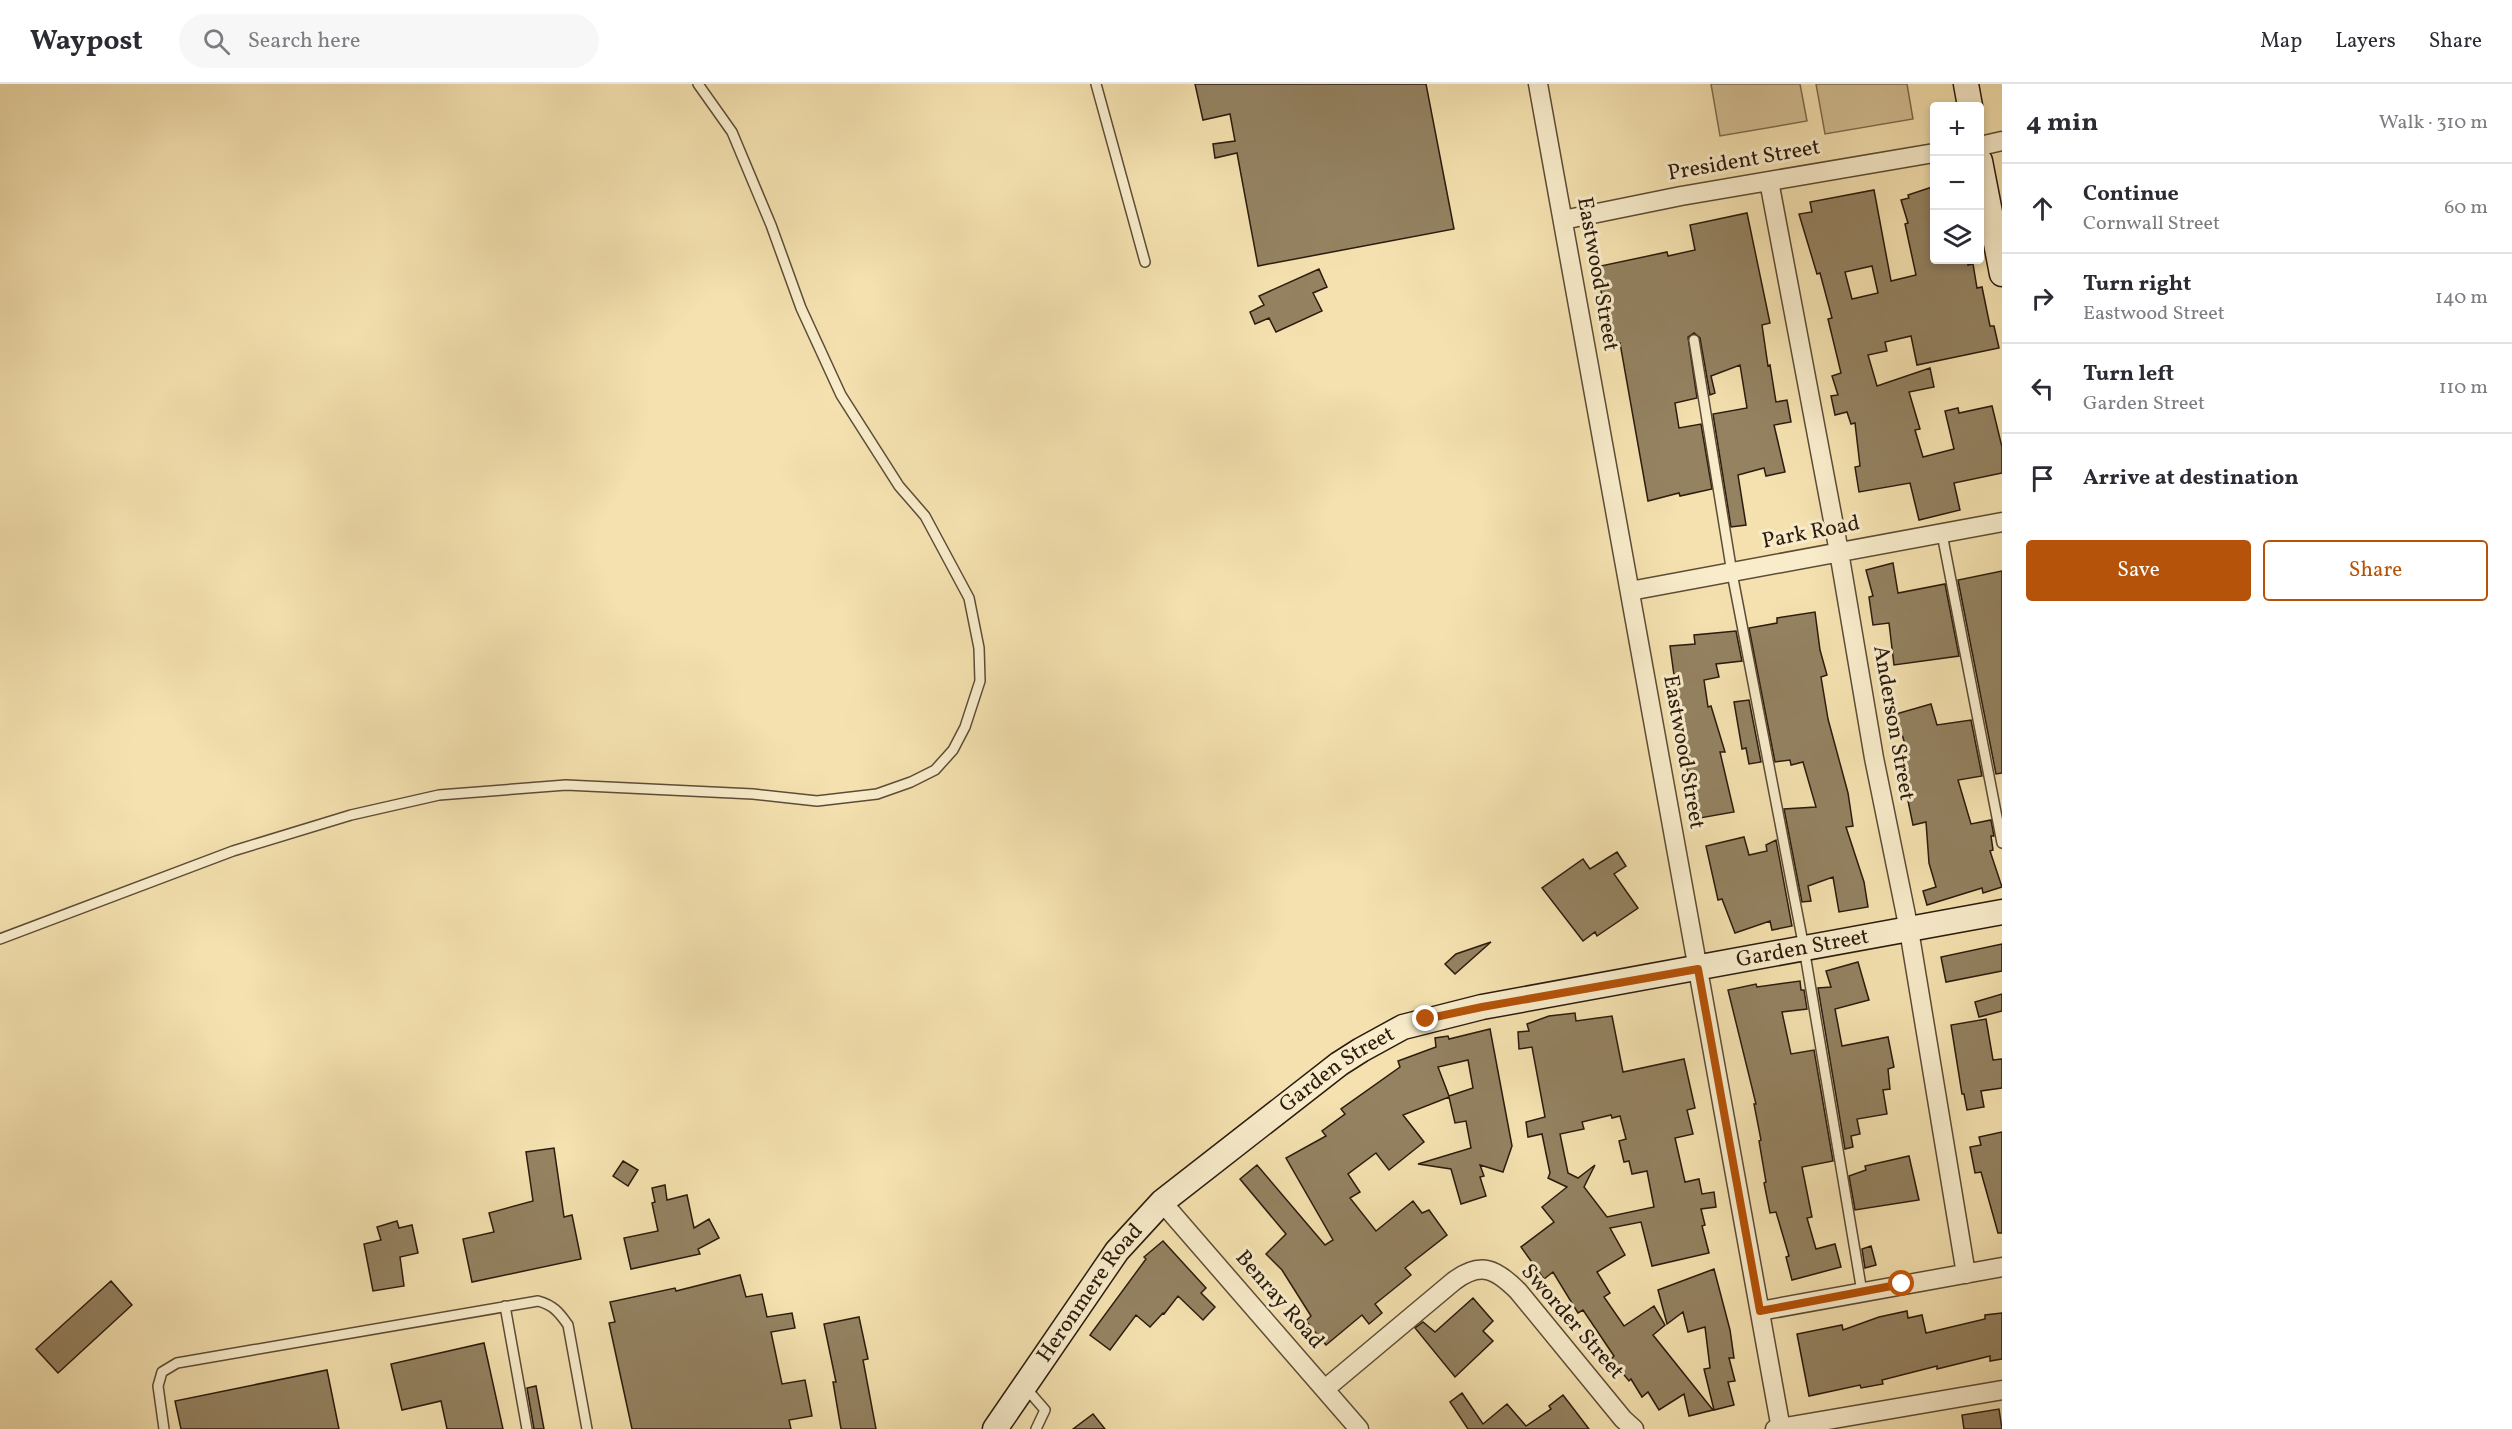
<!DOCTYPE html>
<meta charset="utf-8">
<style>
body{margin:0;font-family:Vollkorn,serif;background:#f7f7f7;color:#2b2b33}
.controls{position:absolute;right:18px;top:18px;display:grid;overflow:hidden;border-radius:6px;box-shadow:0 3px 9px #0003}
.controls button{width:54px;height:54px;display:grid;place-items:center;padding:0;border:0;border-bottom:2px solid #e1e1e2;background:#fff;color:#2b2b33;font:30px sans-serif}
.stop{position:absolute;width:18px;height:18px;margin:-14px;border:4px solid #b45309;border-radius:50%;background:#fff}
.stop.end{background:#b45309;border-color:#fff;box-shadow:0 2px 6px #0008}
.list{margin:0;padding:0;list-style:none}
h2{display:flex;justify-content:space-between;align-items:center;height:78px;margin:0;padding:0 24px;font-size:26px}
h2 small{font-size:20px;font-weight:400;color:#7c7c81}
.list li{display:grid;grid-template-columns:39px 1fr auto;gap:18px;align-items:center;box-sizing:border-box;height:90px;padding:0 24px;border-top:2px solid #e1e1e2}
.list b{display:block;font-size:22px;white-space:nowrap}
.list p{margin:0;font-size:20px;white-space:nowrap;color:#7c7c81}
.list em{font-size:20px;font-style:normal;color:#7c7c81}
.actions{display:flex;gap:12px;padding:18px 24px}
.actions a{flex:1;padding:14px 0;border:2px solid #b45309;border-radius:6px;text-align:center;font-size:21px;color:#b45309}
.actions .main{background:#b45309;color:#fff}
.icon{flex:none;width:33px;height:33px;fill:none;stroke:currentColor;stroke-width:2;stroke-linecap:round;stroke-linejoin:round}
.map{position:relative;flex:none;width:2002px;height:1345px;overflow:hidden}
header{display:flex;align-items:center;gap:36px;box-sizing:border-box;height:84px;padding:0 30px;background:#fff;border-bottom:2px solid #e1e1e2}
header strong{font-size:28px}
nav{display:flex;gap:33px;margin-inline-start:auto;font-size:21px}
.search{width:420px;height:54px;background:#f7f7f7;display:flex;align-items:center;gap:15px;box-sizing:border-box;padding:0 21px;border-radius:33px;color:#7c7c81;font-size:22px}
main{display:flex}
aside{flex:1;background:#fff}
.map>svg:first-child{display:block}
</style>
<header>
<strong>Waypost</strong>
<div class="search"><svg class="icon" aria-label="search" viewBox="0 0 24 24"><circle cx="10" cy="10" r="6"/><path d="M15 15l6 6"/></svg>Search here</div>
<nav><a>Map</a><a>Layers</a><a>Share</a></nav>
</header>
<main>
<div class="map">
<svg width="2002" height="1345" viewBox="0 0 2002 1345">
<rect width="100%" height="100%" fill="#f4e1af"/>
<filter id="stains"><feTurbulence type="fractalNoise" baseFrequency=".00333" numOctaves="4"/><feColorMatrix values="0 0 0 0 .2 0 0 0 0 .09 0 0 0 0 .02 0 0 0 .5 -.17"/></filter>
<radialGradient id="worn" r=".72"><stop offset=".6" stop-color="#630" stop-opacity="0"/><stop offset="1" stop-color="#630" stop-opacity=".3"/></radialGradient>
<path fill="#d2bf93" stroke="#7e6d50" stroke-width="1.5" d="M1711,0H1800L1807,37L1720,52Z
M1816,0H1907L1913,35L1825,50Z"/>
<path fill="#948261" stroke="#2b1b0d" stroke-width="1.5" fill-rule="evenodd" d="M1195,0H1426L1454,145L1258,182L1237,69L1215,74L1213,60L1235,57L1230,30L1203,36Z
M1935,102V176H1968V181L1973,180L1977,204L1982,203L1990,242H1994L1999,264L1917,281L1911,252L1885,258L1887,267L1868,271L1877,302L1930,284L1934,303L1909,308L1920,345L1915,346L1923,373L1954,365L1945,327L1958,324L1959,329L1992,322L2002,363V389L1954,399L1960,426L1919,436L1910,399L1859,408L1855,383L1860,382L1855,339L1851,340L1847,328L1835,331L1831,312L1838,311L1832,292L1841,289L1828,235L1832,234L1820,189L1817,190L1799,130L1812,128L1810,118L1874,106L1891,197L1916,191L1905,140L1908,139L1901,116L1909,114L1908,111ZM1872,182L1878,209L1852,215L1845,188Z
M1747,129L1770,239L1762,241L1768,282L1770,281L1776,318L1787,316L1791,338L1774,341L1785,388L1766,392L1764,384L1738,391L1746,441L1731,443L1713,330L1747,324L1740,281L1711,292L1715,309L1710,311L1700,254L1694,249L1688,253L1697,314L1675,319L1679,344L1701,340L1712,405L1680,412L1679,409L1648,417L1620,259L1614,260L1610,230L1606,231L1596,183L1667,168L1668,172L1695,166L1690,141Z
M1319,185L1327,203L1313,209L1322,227L1276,248L1269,234L1255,240L1250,228L1264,221L1259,212Z
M1893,479L1898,509L1945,500L1959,572L1894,581L1889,539L1873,541L1869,513L1873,512L1866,486Z
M2002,487V689L1996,690L1958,496Z
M1815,528L1820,566L1827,591L1821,593L1828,635L1848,709L1853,742L1846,743L1864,798L1868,823L1839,828L1833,793L1808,802L1811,817L1802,818L1784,725L1816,723L1803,678L1791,681L1790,676L1775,678L1749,544L1777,539V534Z
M1736,547L1742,577L1716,580L1719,593L1704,596L1708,623L1711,622L1725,668H1720L1734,728L1700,734L1694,702L1692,703L1684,674L1689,672L1678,637L1674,614L1677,613L1670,562L1695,560L1694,551Z
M1749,616L1761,678L1749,680L1746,664L1742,665L1734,618Z
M1931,620L1937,641L1971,636L1982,692L1958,696L1971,740L1991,736L1994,752H1991L1993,766L1990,767L2002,803L1983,809L1982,804L1927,821L1923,807L1936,803L1929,779L1926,738L1913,741L1906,707L1909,706L1904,675L1909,674L1896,630Z
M1744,753L1749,771L1767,767L1766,761L1776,756L1792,842L1772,846L1770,837L1735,849L1722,815L1718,816L1706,762Z
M1617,768L1626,782L1614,790L1638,824L1597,852L1595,848L1583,857L1542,804L1583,775L1590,785Z
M1491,858L1455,890L1445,880L1456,870Z
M2002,860V887L1946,898L1941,873Z
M1858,878L1869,916L1835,925L1842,962L1888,953L1894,983L1888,985L1890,1005L1883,1006L1887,1030L1857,1035L1860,1050L1851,1052L1853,1063L1845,1065L1818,904L1831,903L1826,887Z
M1800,897L1801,906H1804L1807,925L1782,928L1791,970L1814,966L1833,1077L1802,1083L1812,1133L1807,1134L1816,1165L1835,1160L1841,1183L1792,1196L1786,1173L1789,1172L1776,1128L1770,1129L1764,1099L1766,1098L1759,1057L1761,1056L1754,1020H1756L1728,906L1756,900L1757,903Z
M2002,910V927L1979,933L1975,918Z
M1575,929L1576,937L1612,932L1623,988L1684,975L1695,1024L1687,1026L1693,1050L1675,1054L1685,1098L1699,1095L1702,1110L1714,1108L1716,1123L1701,1125L1705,1141L1702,1142L1709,1169L1652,1182L1641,1138L1610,1144L1625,1171L1597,1188L1610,1209L1604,1213L1624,1242L1654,1222L1665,1241L1653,1251L1713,1326L1689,1332L1684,1310L1659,1326L1648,1308L1642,1313L1631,1295L1629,1297L1611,1275L1614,1272L1583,1226L1578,1229L1553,1188L1544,1195L1521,1163L1554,1138L1542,1123L1567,1103L1548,1094L1550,1089L1542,1050L1528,1053L1526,1038L1545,1033L1532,963L1519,965L1518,948L1529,947L1527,940L1549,932ZM1611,1031L1612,1034L1620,1032L1626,1055L1619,1057L1624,1078L1629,1077L1632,1090L1647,1087L1654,1123L1607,1133L1584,1103L1595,1081L1578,1094L1568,1089L1560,1050L1584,1045L1582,1038Z
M1986,935L1993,976L2002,975V1004L1981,1007L1984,1023L1967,1026L1964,1010H1962L1951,941Z
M1490,945L1512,1062L1503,1088L1480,1081L1484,1092L1480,1093L1486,1112L1461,1120L1451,1085L1418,1080L1471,1064L1466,1037L1455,1039L1449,1013L1403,1031L1424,1058L1389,1086L1376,1069L1348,1090L1360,1108L1350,1114L1376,1147L1413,1117L1422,1129L1429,1126L1447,1151L1405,1184L1411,1191L1375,1220L1382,1229L1369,1240L1362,1231L1326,1261L1306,1237L1311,1232L1282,1186L1266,1170L1286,1150L1240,1095L1257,1081L1325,1161L1333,1156L1286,1074L1326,1052L1322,1047L1345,1030L1341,1025L1400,983L1398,977L1436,963L1435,954L1448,952L1449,955ZM1468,976L1473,1004L1449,1012L1438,983Z
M2002,1048V1149H1998L1981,1088L1975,1089L1970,1063L1981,1061L1979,1053Z
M554,1064L564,1133L572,1131L581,1175L472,1198L463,1155L494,1148L489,1129L533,1117L526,1068Z
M1909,1072L1919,1116L1855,1126L1849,1092L1866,1086L1865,1082Z
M623,1077L638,1086L628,1102L613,1092Z
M665,1101L667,1116L687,1111L694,1144L709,1135L719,1154L698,1165L700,1170L631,1185L624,1154L658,1147L652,1119L655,1118L652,1104Z
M397,1137L399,1144L412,1141L418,1169L400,1173L404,1202L373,1207L364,1160L381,1156L377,1143Z
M1163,1157L1206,1204L1201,1209L1215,1223L1203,1236L1178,1212L1164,1230L1163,1229L1150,1243L1136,1231L1110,1266L1090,1251L1146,1175L1144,1173Z
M1871,1162L1876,1181L1865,1184L1862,1165Z
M1714,1185L1730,1246L1734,1274H1729L1735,1297L1728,1298L1734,1321L1714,1326L1704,1285L1710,1284L1705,1243L1688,1248L1683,1228L1667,1240L1658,1206Z
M740,1191L746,1213L762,1210L767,1233L792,1229L795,1244L771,1248L782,1300L805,1296L812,1332L789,1336L791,1345H632L609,1239L615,1238L610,1218L675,1204L676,1207Z
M111,1197L132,1221L58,1289L36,1265Z
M1473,1214L1493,1237L1483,1247L1493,1257L1455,1293L1415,1244L1423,1238L1435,1248Z
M1907,1227L1908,1234L1922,1231L1926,1249L1985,1235V1231L2002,1229V1275L1990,1277V1272L1937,1285V1282L1882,1296L1883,1300L1861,1304L1860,1301L1809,1312L1797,1250L1842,1241L1843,1246L1879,1233Z
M859,1233L868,1275L863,1276L876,1345H841L833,1298H836L824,1240Z
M484,1259L503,1345H447L441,1317L402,1326L391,1280Z
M327,1286L339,1345H181L175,1317Z
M536,1302L544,1345H534L527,1304Z
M1462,1309L1483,1340L1507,1320L1526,1342L1551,1325L1549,1322L1563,1311L1589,1345H1468L1450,1318Z
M1999,1325L2002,1345H1964L1962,1331Z
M1093,1330L1105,1345H1073Z"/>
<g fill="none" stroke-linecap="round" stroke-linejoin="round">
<defs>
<path id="lane" d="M1096,0L1145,178
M1694,256L1732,489L1804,864L1862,1208
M1942,450L2002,759
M0,855L233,767L351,731L439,711L566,701L753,710L817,717L877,710L911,698L935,686L953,666L965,643L980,597L979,564L969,514L925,432L899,402L841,311L801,224L771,141L732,48L698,0
M505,1222L527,1345
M1025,1303L1045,1326L1036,1345
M164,1345L158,1302L162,1288L177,1279L538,1217C553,1221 559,1228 568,1241L587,1345"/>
<path id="street" d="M1538,0L1781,1345
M1980,62L2002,57
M1769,97L1839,468L1874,674L1909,846L1966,1190
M1563,136L1681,112L1934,69
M1630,507L2002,438
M1162,1118L1359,1345
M1760,1227L2002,1183
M1325,1305L1454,1197C1481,1177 1496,1185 1518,1207L1623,1335L1634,1345
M1775,1345L2002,1306"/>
<g id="secondary">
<path d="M1966,0L1970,22"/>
<path d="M1980,77L2002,190"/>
<path id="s1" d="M995,1345L1117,1167L1162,1118L1339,980L1361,966L1403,943L1482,923L2002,828"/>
</g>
</defs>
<use href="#lane" stroke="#5d4c36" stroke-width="12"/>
<use href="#street" stroke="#5d4c36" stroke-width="21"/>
<use href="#secondary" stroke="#2b1b0d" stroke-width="27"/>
<use href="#lane" stroke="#f8eccb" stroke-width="9"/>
<use href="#street" stroke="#f8eccb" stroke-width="18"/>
<use href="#secondary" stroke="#f8eccb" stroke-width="24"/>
</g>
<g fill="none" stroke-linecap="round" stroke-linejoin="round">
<path stroke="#b45309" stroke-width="8" d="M1426,935L1482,923L1698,885L1760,1227L1902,1200"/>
</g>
<g text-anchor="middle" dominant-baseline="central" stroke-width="6" stroke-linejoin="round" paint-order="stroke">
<g font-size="22" fill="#2b1b0d" stroke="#f8eccb">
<text transform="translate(1744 77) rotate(-10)">President Street</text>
<text transform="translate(1597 190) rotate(80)">Eastwood Street</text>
<text transform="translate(1811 449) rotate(-11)">Park Road</text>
<text transform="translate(1893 639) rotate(80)">Anderson Street</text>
<text transform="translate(1683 668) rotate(80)">Eastwood Street</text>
<text stroke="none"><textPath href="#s1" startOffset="988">Garden Street</textPath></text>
<text stroke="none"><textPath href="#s1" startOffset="502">Garden Street</textPath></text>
<text stroke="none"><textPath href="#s1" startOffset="166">Heronmere Road</textPath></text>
<text transform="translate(1279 1216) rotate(49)">Benray Road</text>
<text transform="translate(1572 1238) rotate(49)">Sworder Street</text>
</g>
</g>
<rect width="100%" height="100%" filter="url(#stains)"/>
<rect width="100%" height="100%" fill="url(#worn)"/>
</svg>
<div class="controls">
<button>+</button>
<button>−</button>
<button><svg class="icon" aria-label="layers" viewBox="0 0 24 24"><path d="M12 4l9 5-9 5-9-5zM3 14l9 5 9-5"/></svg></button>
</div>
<div class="stop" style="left:1902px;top:1200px"></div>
<div class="stop end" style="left:1426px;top:935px"></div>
</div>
<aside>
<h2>4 min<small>Walk · 310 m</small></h2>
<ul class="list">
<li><svg class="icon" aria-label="ahead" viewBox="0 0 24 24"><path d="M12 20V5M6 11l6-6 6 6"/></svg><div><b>Continue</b><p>Cornwall Street</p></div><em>60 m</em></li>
<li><svg class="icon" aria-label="right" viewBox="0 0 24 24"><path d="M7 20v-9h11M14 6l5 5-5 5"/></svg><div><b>Turn right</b><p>Eastwood Street</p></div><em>140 m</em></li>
<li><svg class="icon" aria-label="left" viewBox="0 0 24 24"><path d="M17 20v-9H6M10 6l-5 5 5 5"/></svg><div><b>Turn left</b><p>Garden Street</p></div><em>110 m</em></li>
<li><svg class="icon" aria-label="arrive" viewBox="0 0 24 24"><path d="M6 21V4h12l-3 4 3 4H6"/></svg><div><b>Arrive at destination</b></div></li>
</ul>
<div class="actions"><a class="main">Save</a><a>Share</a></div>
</aside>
</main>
